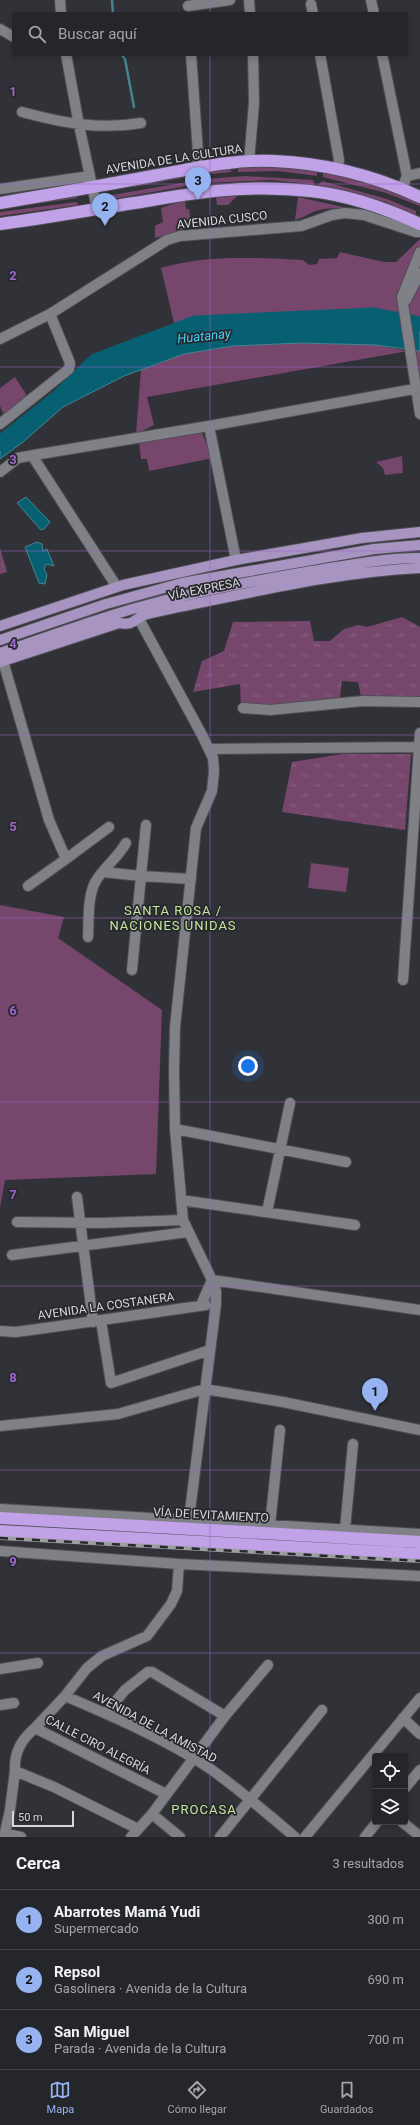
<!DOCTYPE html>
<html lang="es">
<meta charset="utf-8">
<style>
body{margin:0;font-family:Roboto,sans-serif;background:#313235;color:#f1f3f6}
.controls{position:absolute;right:12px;bottom:12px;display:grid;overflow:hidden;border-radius:4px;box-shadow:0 2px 6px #0003}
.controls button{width:36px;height:36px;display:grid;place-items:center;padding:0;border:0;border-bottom:1px solid #424346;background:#252629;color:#f1f3f6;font:20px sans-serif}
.scale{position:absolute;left:12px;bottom:10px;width:62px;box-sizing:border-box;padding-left:4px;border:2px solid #d7d7db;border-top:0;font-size:11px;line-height:14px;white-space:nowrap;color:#d7d7db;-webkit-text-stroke:3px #27282d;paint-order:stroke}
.you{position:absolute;left:248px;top:1066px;width:14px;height:14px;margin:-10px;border:3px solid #fff;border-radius:50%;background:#1a73e8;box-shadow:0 0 0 6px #1a73e833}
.badge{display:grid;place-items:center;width:26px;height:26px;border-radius:50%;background:#95b2f1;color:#111;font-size:13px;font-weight:700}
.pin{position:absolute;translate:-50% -33px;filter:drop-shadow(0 1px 2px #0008)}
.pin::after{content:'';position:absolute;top:21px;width:14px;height:12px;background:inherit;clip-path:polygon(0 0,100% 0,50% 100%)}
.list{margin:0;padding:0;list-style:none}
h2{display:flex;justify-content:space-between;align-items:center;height:52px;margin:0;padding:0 16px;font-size:17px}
h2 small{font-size:13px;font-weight:400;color:#a3a5a8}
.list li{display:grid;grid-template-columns:26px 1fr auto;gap:12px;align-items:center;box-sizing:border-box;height:60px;padding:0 16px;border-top:1px solid #424346}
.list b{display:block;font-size:15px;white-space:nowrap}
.list p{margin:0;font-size:13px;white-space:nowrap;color:#a3a5a8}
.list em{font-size:13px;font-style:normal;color:#a3a5a8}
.icon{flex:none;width:22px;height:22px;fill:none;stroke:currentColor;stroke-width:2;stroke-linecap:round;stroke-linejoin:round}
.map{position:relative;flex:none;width:420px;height:1837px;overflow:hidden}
.search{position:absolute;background:#252629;box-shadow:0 2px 6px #0003;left:12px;right:12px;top:12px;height:44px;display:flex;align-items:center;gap:10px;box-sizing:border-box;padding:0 14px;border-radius:4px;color:#a3a5a8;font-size:15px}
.sheet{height:232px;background:#252629}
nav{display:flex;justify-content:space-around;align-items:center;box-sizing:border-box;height:56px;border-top:1px solid #424346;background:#252629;font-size:11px;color:#a3a5a8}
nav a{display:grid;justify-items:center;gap:2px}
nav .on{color:#95b2f1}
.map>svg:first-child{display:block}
</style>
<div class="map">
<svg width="420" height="1837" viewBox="0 0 420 1837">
<defs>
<pattern id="park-tufts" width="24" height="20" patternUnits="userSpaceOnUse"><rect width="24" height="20" fill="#76466d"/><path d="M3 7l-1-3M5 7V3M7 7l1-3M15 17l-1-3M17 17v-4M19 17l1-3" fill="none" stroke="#896081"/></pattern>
</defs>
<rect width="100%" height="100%" fill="#313237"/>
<path fill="#76466d" d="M238,166H278L317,171V176L278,171L238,172Z
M231,167V172L212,174L207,169Z
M192,171L193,176L134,187L129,182Z
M323,172L388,188L420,202V206L386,193L323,177Z
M245,176L313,180L315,185L272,180L205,183L206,179Z
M193,181V185L107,200L106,196Z
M322,181L387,199L416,211V216L386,202L318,185Z
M77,194V198L0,209Z
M239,194L228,205H217L216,197Z
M298,197L352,209C340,208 324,207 313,212C307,215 302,218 295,220Z
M185,200L186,209H189L191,224L180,231L155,238V226L163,222L161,208Z
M76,202L79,205L0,216V212Z
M420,239V324L372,315L174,323L161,268C207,254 256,258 303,260L309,265L317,264L319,259L337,258L340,252L384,262H396Z
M301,343L376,345L408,351L147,397L154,425L136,434L141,370L184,354L232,346Z
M413,350L420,351V388Z
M15,377L29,399L5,417L0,406V388Z
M201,431L213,458L149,471L147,459H141L139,441Z
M402,456L403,473L385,475L383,468L376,462Z
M311,863L349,868L346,892L308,888Z
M0,905L64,917L58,938L162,1010L156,1174L5,1180L0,1208Z"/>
<path fill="url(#park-tufts)" d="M0,548L7,572L0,574Z
M402,617L420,627V697L362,701L358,682L342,681L339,703L241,709L240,684L193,692L202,661L224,651L233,622L310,621L314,641H330L344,629L358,625L367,627Z
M343,754H411L405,830L282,812L292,762Z"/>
<path fill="#076072" stroke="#458492" d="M374,315L420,324V351L376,345L301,343L232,346L184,354L124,376L63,407L23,442L0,459V443L57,398L95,361L195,323Z
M26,497L50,522L44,529L41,530L17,503Z
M37,542L42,544L43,551L47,549L54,566L46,564L44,570L47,574L45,584L39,583L25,547Z"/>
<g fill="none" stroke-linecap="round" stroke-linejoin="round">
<path stroke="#458492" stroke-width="2.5" d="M112,0L113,14
M121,54L125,59L134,107"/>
<path stroke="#076072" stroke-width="15" d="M0,443L57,398L95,361L195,323L374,315L420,324"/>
<defs>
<path id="minor" d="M60,0L61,14
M249,0L250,14
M371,0L374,14
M311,4L313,14
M188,6L230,0
M0,29L14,37
M66,54L79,125L97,209
M191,54L199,167
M320,54L339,160L338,169
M382,54L407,176L402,188
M22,112C62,123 100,130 141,123
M249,161L254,103L253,54
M407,176L420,173
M0,189L90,176
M420,252L402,297L420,414
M406,300L420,273
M0,339L50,314L167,240L180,236L301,226L332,215L345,213L364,215L416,232H420
M0,424L69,369L70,363L50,314
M0,472L18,458L34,455
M236,560L209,426L420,388
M117,587L35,460L34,455L209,426
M139,619L202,735L213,758L214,771L212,791L196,828L175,1027L174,1070L175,1129L183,1220L212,1280L216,1291V1304L189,1519
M3,661L49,820L66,859L109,827
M243,708L270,710L363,701L420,702
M209,749L419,747
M103,872L141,876L146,825
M28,886L66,859
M88,937C89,920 87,894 97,879C106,866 118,857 126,843
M132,970L141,876L191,879
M403,980L420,733
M175,1129L346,1162
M77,1197L93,1322
M181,1200L355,1225
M267,1212L290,1103
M17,1222L101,1223L183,1220
M12,1255L188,1232
M201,1305L212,1280L420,1310
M101,1321L111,1383L210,1350
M0,1331L16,1332L60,1326L206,1305
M0,1426L118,1414L205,1389L283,1402L420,1430
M0,1509L420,1534
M270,1525L280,1430
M345,1529L353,1444
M0,1551L179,1564L420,1576
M0,1669L38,1663
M65,1696C112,1716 170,1741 212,1770C241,1791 268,1814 295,1837
M0,1705L14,1703
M106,1713L125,1690L148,1672H152L225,1716L152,1814L131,1837
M225,1716L268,1665
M403,1718L420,1734
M35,1728C21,1740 14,1752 15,1771L54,1787L138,1829
M405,1788L420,1770
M166,1794L35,1728L65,1696L87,1668L102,1656L147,1636L171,1604L177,1591L179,1564
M152,1814L180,1837
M402,1822L420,1836
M4,1837L10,1810L15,1771
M9,1837L12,1835L21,1837
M220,1837L322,1710
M305,1837L420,1698
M365,1837L377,1822"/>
<path id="major" d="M0,626L123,585L236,560L362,538L420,532
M0,640L106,604L182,583L374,549L420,545
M0,653C49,637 97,618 147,605C199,591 253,581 306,572C344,566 382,558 420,558
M0,662L119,623C134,626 134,619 144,615C154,612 164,610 174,608C255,592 337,572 420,568"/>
<path id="highway" d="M199,167L204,192
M0,203C53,194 105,185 158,175C196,168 235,159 274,161C324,163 375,176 420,197
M0,224C47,218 94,209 141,202C197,192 253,184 310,191C348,195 385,208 420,224
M0,1518L420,1542
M0,1531L420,1554"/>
</defs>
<use href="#minor" stroke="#4e4f54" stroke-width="12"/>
<use href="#major" stroke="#4e4f54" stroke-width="12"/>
<use href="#highway" stroke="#4e4f54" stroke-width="14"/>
<use href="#minor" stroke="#808187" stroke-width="10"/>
<use href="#major" stroke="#a794c1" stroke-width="10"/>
<use href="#highway" stroke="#c1a1e7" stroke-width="12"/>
<defs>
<path id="rail" d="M0,1538L420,1561"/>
</defs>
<use href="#rail" stroke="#9d9da2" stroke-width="4"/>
<use href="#rail" stroke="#27282d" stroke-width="2.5" stroke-dasharray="8" stroke-linecap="butt"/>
</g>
<path fill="none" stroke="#9b68c9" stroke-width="1" stroke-opacity="0.55" d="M210,0V14M210,54V1837M0,184H420M0,367H420M0,551H420M0,735H420M0,918H420M0,1102H420M0,1286H420M0,1470H420M0,1653H420"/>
<g text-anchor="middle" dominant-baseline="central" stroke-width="3.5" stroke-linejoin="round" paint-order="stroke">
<g font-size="12" fill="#d7d7db" stroke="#27282d">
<text transform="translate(174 159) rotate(-9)">AVENIDA DE LA CULTURA</text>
<text transform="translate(222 220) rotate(-6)">AVENIDA CUSCO</text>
<text transform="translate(204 589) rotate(-11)">VÍA EXPRESA</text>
<text transform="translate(106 1306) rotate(-8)">AVENIDA LA COSTANERA</text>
<text transform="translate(211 1515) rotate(3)">VÍA DE EVITAMIENTO</text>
<text transform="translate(155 1727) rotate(28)">AVENIDA DE LA AMISTAD</text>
<text transform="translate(98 1745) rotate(27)">CALLE CIRO ALEGRÍA</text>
</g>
<g font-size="13" font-style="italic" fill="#3ed2f4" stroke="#27282d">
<text transform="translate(204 336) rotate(-6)">Huatanay</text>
</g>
<g font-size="13" letter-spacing="1" fill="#c3e59e" stroke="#27282d">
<text x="173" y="910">SANTA ROSA /<tspan x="173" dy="15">NACIONES UNIDAS</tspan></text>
<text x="204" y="1809">PROCASA</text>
</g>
</g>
<g font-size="13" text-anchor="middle" font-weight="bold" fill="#9b68c9" stroke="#27282d" stroke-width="3.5" stroke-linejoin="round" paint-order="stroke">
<text x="13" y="96">1</text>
<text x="13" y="280">2</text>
<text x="13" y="464">3</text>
<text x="13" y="648">4</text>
<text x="13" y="831">5</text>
<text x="13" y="1015">6</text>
<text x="13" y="1199">7</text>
<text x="13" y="1382">8</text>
<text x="13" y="1566">9</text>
</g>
</svg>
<div class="controls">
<button><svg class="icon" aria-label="locate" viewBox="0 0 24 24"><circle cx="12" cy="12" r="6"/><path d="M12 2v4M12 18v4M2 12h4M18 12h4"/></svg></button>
<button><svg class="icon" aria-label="layers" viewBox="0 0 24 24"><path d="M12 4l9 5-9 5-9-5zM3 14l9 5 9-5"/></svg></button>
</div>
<div class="scale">50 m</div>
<div class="you"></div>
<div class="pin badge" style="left:375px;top:1411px">1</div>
<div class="pin badge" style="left:105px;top:226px">2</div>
<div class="pin badge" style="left:198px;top:200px">3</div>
<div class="search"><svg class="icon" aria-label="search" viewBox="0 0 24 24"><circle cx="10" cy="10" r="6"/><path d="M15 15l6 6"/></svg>Buscar aquí</div>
</div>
<section class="sheet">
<h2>Cerca<small>3 resultados</small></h2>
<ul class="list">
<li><span class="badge">1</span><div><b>Abarrotes Mamá Yudi</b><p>Supermercado</p></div><em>300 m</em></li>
<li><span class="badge">2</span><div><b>Repsol</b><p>Gasolinera · Avenida de la Cultura</p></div><em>690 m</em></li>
<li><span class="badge">3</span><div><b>San Miguel</b><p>Parada · Avenida de la Cultura</p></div><em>700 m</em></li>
</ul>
</section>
<nav>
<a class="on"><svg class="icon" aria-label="map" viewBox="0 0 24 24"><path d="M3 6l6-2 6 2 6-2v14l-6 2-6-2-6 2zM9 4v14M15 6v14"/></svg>Mapa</a>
<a><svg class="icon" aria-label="directions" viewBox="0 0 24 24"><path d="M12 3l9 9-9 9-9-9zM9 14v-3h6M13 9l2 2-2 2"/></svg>Cómo llegar</a>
<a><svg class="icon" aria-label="saved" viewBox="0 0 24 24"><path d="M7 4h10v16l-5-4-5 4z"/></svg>Guardados</a>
</nav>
